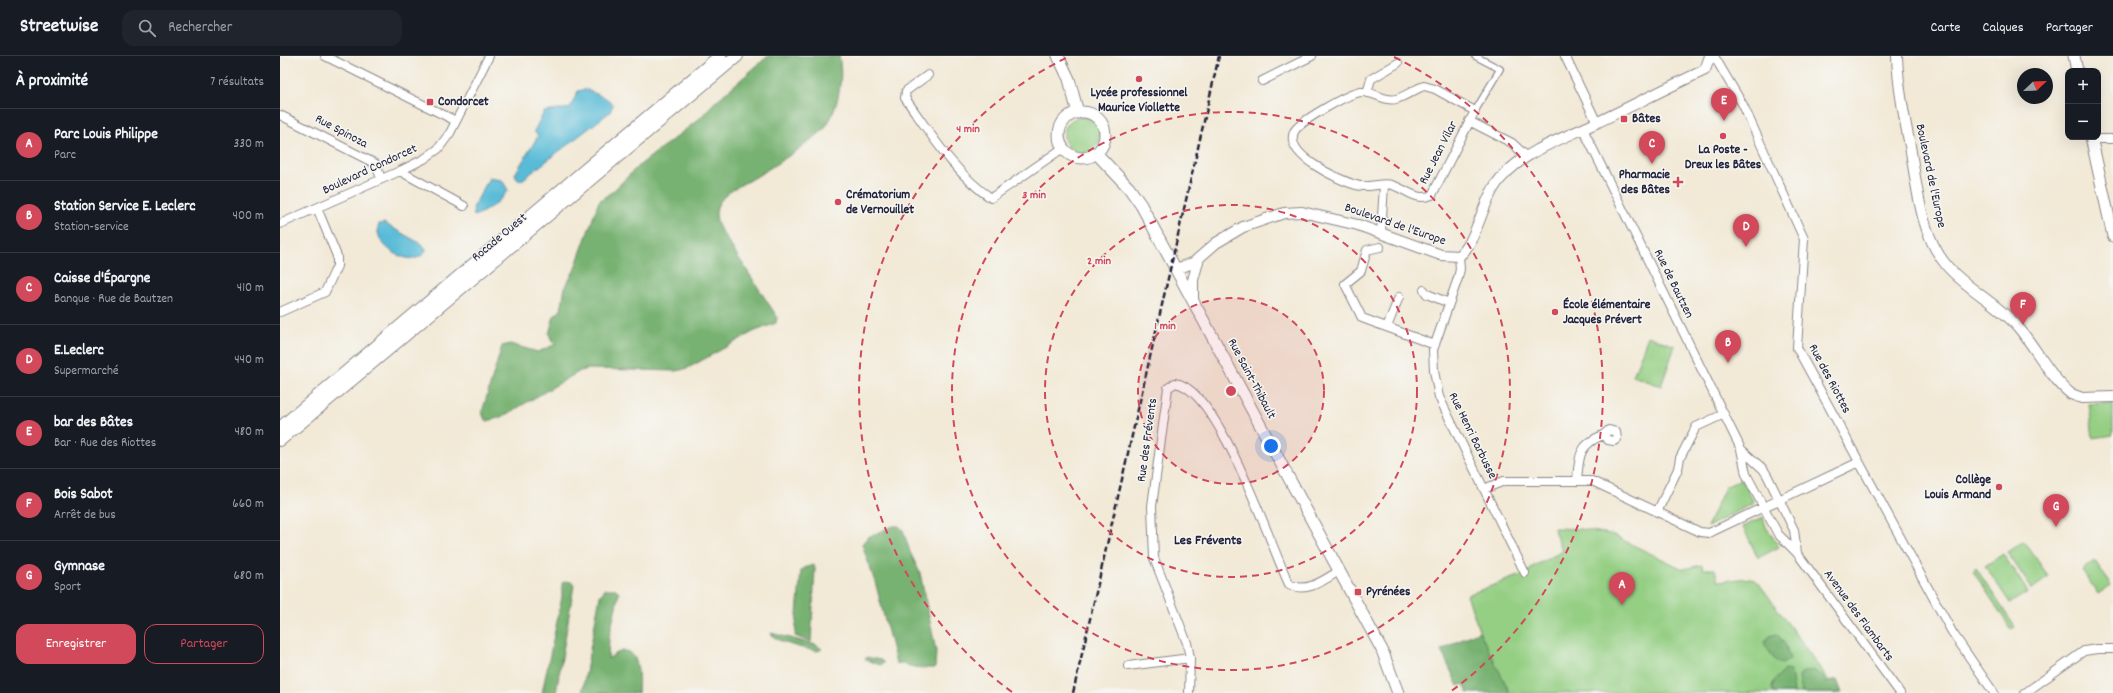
<!DOCTYPE html>
<html lang="fr">
<meta charset="utf-8">
<style>
body{margin:0;font-family:Dekko,sans-serif;background:#20242c;color:#f1f3f6}
.controls{position:absolute;right:12px;top:12px;display:grid;overflow:hidden;border-radius:8px;box-shadow:0 4px 16px #0002}
.controls button{width:36px;height:36px;display:grid;place-items:center;padding:0;border:0;border-bottom:1px solid #363941;background:#171b24;color:#f1f3f6;font:20px sans-serif}
.compass{position:absolute;left:1737px;top:12px;width:36px;height:36px;border-radius:50%;background:#171b24;box-shadow:0 4px 16px #0002;rotate:67deg}
.you{position:absolute;left:991px;top:390px;width:14px;height:14px;margin:-10px;border:3px solid #fff;border-radius:50%;background:#1a73e8;box-shadow:0 0 0 6px #1a73e833}
.badge{display:grid;place-items:center;width:26px;height:26px;border-radius:50%;background:#d1495b;color:#fff;font-size:13px;font-weight:700}
.pin{position:absolute;translate:-50% -33px;filter:drop-shadow(0 1px 2px #0008)}
.pin::after{content:'';position:absolute;top:21px;width:14px;height:12px;background:inherit;clip-path:polygon(0 0,100% 0,50% 100%)}
.list{margin:0;padding:0;list-style:none}
h2{display:flex;justify-content:space-between;align-items:center;height:52px;margin:0;padding:0 16px;font-size:17px}
h2 small{font-size:13px;font-weight:400;color:#9ea1a6}
.list li{display:grid;grid-template-columns:26px 1fr auto;gap:12px;align-items:center;box-sizing:border-box;height:72px;padding:0 16px;border-top:1px solid #363941}
.list b{display:block;font-size:15px;white-space:nowrap}
.list p{margin:0;font-size:13px;white-space:nowrap;color:#9ea1a6}
.list em{font-size:13px;font-style:normal;color:#9ea1a6}
.actions{display:flex;gap:8px;padding:12px 16px}
.actions a{flex:1;padding:9px 0;border:1px solid #d1495b;border-radius:12px;text-align:center;font-size:14px;color:#d1495b}
.actions .main{background:#d1495b;color:#fff}
.icon{flex:none;width:22px;height:22px;fill:none;stroke:currentColor;stroke-width:2;stroke-linecap:round;stroke-linejoin:round}
.map{position:relative;flex:none;width:1833px;height:637px;overflow:hidden}
header{display:flex;align-items:center;gap:24px;box-sizing:border-box;height:56px;padding:0 20px;background:#171b24;border-bottom:1px solid #363941}
header strong{font-size:19px}
nav{display:flex;gap:22px;margin-inline-start:auto;font-size:14px}
.search{width:280px;height:36px;background:#20242c;display:flex;align-items:center;gap:10px;box-sizing:border-box;padding:0 14px;border-radius:12px;color:#9ea1a6;font-size:15px}
main{display:flex}
aside{flex:1;background:#171b24}
.map>svg:first-child{display:block}
</style>
<header>
<strong>Streetwise</strong>
<div class="search"><svg class="icon" aria-label="search" viewBox="0 0 24 24"><circle cx="10" cy="10" r="6"/><path d="M15 15l6 6"/></svg>Rechercher</div>
<nav><a>Carte</a><a>Calques</a><a>Partager</a></nav>
</header>
<main>
<aside>
<h2>À proximité<small>7 résultats</small></h2>
<ul class="list">
<li><span class="badge">A</span><div><b>Parc Louis Philippe</b><p>Parc</p></div><em>330 m</em></li>
<li><span class="badge">B</span><div><b>Station Service E. Leclerc</b><p>Station-service</p></div><em>400 m</em></li>
<li><span class="badge">C</span><div><b>Caisse d'Épargne</b><p>Banque · Rue de Bautzen</p></div><em>410 m</em></li>
<li><span class="badge">D</span><div><b>E.Leclerc</b><p>Supermarché</p></div><em>440 m</em></li>
<li><span class="badge">E</span><div><b>bar des Bâtes</b><p>Bar · Rue des Riottes</p></div><em>480 m</em></li>
<li><span class="badge">F</span><div><b>Bois Sabot</b><p>Arrêt de bus</p></div><em>660 m</em></li>
<li><span class="badge">G</span><div><b>Gymnase</b><p>Sport</p></div><em>680 m</em></li>
</ul>
<div class="actions"><a class="main">Enregistrer</a><a>Partager</a></div>
</aside>
<div class="map">
<svg width="1833" height="637" viewBox="0 0 1833 637">
<rect width="100%" height="100%" fill="#f6f6f2"/>
<filter id="ink" filterUnits="userSpaceOnUse"><feTurbulence type="fractalNoise" baseFrequency=".025" numOctaves="2"/><feDisplacementMap in="SourceGraphic" scale="8" xChannelSelector="R" yChannelSelector="G"/><feConvolveMatrix kernelMatrix="1 2 1 2 8 2 1 2 1" color-interpolation-filters="sRGB"/></filter>
<filter id="wash" filterUnits="userSpaceOnUse"><feTurbulence type="fractalNoise" baseFrequency=".012" numOctaves="4" result="noise"/><feDisplacementMap in="SourceGraphic" scale="16" xChannelSelector="R" yChannelSelector="G"/><feGaussianBlur stdDeviation="0.9" result="paint"/><feColorMatrix in="noise" values="0 0 0 0 0 0 0 0 0 0 0 0 0 0 0 0 0 1.4 0 .05"/><feComposite in="paint" operator="in"/></filter>
<g filter="url(#wash)">
<rect width="100%" height="100%" fill="#f2e9d6"/>
<path fill="#95cf84" stroke="#5c7860" d="M784 79a18 18 0 1 1 36 0a18 18 0 1 1-36 0Z
M1368,280L1395,290L1381,330L1353,320Z
M1833,347V379L1813,382L1809,348Z
M1462,423L1474,447L1427,471L1445,431Z
M1483,461L1486,471L1499,491L1478,502L1463,471Z
M1274,472L1300,473L1330,478L1403,513L1422,509L1423,513H1435L1438,525L1471,522L1478,526L1558,637H1230L1203,585L1187,539L1249,516L1252,511L1283,495L1275,478Z
M1744,485L1769,521L1752,533L1727,496Z
M1723,498L1748,536L1730,547L1705,510Z
M1815,505L1831,529L1818,538L1802,514Z
M1696,512L1735,571L1731,573L1693,515Z"/>
<path fill="#78b272" stroke="#4d6a56" d="M488,0H559C564,22 558,55 544,73C526,90 501,105 479,119C466,127 448,133 439,147C434,155 436,164 440,173L494,256L497,261L496,267L473,276L408,312L397,315L309,313L300,315L222,361L207,365L204,362L202,356L222,290L230,288L258,296L276,288L272,285L269,278L274,260L281,254L285,231L294,215L319,145L333,135L356,112L419,63L435,46Z
M613,470H619L623,474L630,496L640,517L656,595L655,612H640L616,607L596,529L582,488L588,481Z
M534,509L535,513L531,586L515,580L521,515L524,512Z
M284,525L293,526L294,529L276,637H262L282,541V527Z
M325,533H336L339,537L329,582L328,603C358,579 360,615 358,637H302L320,540Z
M1199,575L1230,637H1188L1184,628L1178,630L1161,594Z
M491,577L536,589L542,593L538,595C529,594 493,586 491,577Z
M1497,578L1505,588L1510,603L1502,608L1496,606L1484,587L1490,580Z
M587,601L601,604L604,607L600,609L585,603Z
M1504,614L1511,615L1514,637H1493C1489,627 1498,621 1504,614Z
M1533,614L1543,621L1546,626L1553,624H1557L1562,637H1522L1519,621L1521,617Z"/>
<path fill="#58bbd7" stroke="#3d6e89" d="M306,33L329,44L333,49L330,56L242,124H238L235,118L258,80L254,75L264,56L290,52L298,35Z
M209,122L222,124L228,134C222,144 206,156 194,160L193,152Z
M104,167L143,189L146,194C135,217 90,189 99,168Z"/>
</g>
<g filter="url(#ink)">
<g fill="none" stroke-linecap="round" stroke-linejoin="round">
<defs>
<path id="pedestrian" d="M1195,55L1220,13L1195,0"/>
<path id="minor" d="M45,0L176,65
M1285,0L1317,67
M1434,0L1463,49L1524,183L1517,292L1672,576L1714,637
M648,19L626,35L625,42C651,78 674,117 711,142L783,92
M982,25L1032,0
M1144,30L1155,33L1195,55L1152,139C1137,146 1126,133 1112,129C1101,126 1087,133 1076,129C1059,124 1004,99 1014,76C1018,66 1069,37 1081,36C1094,35 1104,46 1116,43C1126,40 1135,33 1144,30Z
M1087,37L1091,23L1118,7
M0,59L96,108L101,123
M1189,65L1232,87L1246,100
M1303,73L1461,393L1466,418L1498,478L1517,497L1620,637
M1812,83H1833
M120,115L184,150
M0,168L120,115L144,103L158,93L170,77L209,0
M1101,177L1104,129
M1100,191L1087,194L1081,215L1065,228L1082,262L1155,289
M1179,200L1180,213L1178,222L1153,294L1154,315L1159,341L1245,517
M1144,234L1147,238L1169,247
M0,256L45,236L57,210V200L37,152
M1107,271L1119,241
M1461,393L1483,413L1487,419L1514,474L1517,497
M1297,425C1299,401 1298,389 1323,379L1328,384L1334,385L1337,383L1336,376L1329,374L1323,379
M1204,433L1224,425H1312L1420,476L1429,477L1579,406
M1377,456L1398,413L1400,402L1416,371L1444,358
M848,610L910,602
M909,637L910,602L907,587L874,502L872,450L888,332L895,327C939,332 990,489 1009,528C1026,538 1044,524 1059,515
M1745,637L1804,595L1817,593H1833"/>
<path id="tertiary" d="M1617,0C1618,30 1624,60 1630,90C1637,130 1640,178 1667,210C1688,234 1717,247 1738,271C1756,292 1769,320 1791,338L1802,342L1833,341
M896,213L913,207L936,187L963,171L1004,157L1022,156L1078,169L1161,199L1179,200C1198,186 1202,139 1224,119C1249,93 1284,82 1316,67C1352,50 1388,31 1425,14L1430,0
M913,245V224L919,202"/>
<path id="secondary" d="M778,0L789,23L798,57
M1794,0L1797,15
M779 79a23 23 0 1 1 46 0a23 23 0 1 1-46 0Z
M1811,81L1833,180
M816,97L849,132L861,149L1102,594L1118,637"/>
<path id="primary" d="M0,372L440,0
M0,384L457,0"/>
</defs>
<use href="#pedestrian" stroke="#8a8688" stroke-width="8"/>
<use href="#minor" stroke="#8a8688" stroke-width="10"/>
<use href="#tertiary" stroke="#8a8688" stroke-width="12"/>
<use href="#secondary" stroke="#8a8688" stroke-width="13"/>
<use href="#primary" stroke="#8a8688" stroke-width="14"/>
<use href="#pedestrian" stroke="#fff" stroke-width="5.5"/>
<use href="#minor" stroke="#fff" stroke-width="8"/>
<use href="#tertiary" stroke="#fff" stroke-width="10"/>
<use href="#secondary" stroke="#fff" stroke-width="11"/>
<use href="#primary" stroke="#fff" stroke-width="12"/>
<path stroke="#22223b" stroke-width="2.5" stroke-dasharray="6 3" stroke-linecap="butt" d="M793,637L939,0"/>
</g>
</g>
<circle cx="951" cy="335" r="93" fill="#d1495b" fill-opacity=".12"/>
<g fill="none" stroke="#d1495b" stroke-width="2" stroke-dasharray="7 5">
<circle cx="951" cy="335" r="93"/>
<circle cx="951" cy="335" r="186"/>
<circle cx="951" cy="335" r="279"/>
<path d="M732 636A372 372 0 0 1 788 1M1114 1A372 372 0 0 1 1170 636"/>
</g>
<g fill="#d1495b" stroke="#f6f6f2" stroke-width="1.5">
<circle cx="859" cy="23" r="4"/>
<rect x="146" y="42" width="8" height="8" rx="2"/>
<rect x="1340" y="59" width="8" height="8" rx="2"/>
<circle cx="1443" cy="80" r="4"/>
<path d="M1396 120h4v4h4v4h-4v4h-4v-4h-4v-4h4z"/>
<circle cx="558" cy="146" r="4"/>
<circle cx="1275" cy="256" r="4"/>
<circle cx="1719" cy="431" r="4"/>
<rect x="1074" y="532" width="8" height="8" rx="2"/>
</g>
<g text-anchor="middle" dominant-baseline="central" stroke-width="3" stroke-linejoin="round" paint-order="stroke">
<g font-size="13" font-weight="bold" fill="#22223b" stroke="#f6f6f2" text-anchor="start">
<text x="859" y="37" text-anchor="middle">Lycée professionnel<tspan x="859" dy="15">Maurice Viollette</tspan></text>
<text x="158" y="46">Condorcet</text>
<text x="1352" y="63">Bâtes</text>
<text x="1443" y="94" text-anchor="middle">La Poste -<tspan x="1443" dy="15">Dreux les Bâtes</tspan></text>
<text x="1390" y="119" text-anchor="end">Pharmacie<tspan x="1390" dy="15">des Bâtes</tspan></text>
<text x="566" y="139">Crématorium<tspan x="566" dy="15">de Vernouillet</tspan></text>
<text x="1283" y="249">École élémentaire<tspan x="1283" dy="15">Jacques Prévert</tspan></text>
<text x="1711" y="424" text-anchor="end">Collège<tspan x="1711" dy="15">Louis Armand</tspan></text>
<text x="1086" y="536">Pyrénées</text>
</g>
<g font-size="13" fill="#22223b" stroke="#f6f6f2">
<text transform="translate(61 76) rotate(28)">Rue Spinoza</text>
<text transform="translate(1159 97) rotate(-63)">Rue Jean Vilar</text>
<text transform="translate(90 114) rotate(-25)">Boulevard Condorcet</text>
<text transform="translate(1650 120) rotate(78)">Boulevard de l'Europe</text>
<text transform="translate(1115 169) rotate(19)">Boulevard de l'Europe</text>
<text transform="translate(220 182) rotate(-40)">Rocade Ouest</text>
<text transform="translate(1393 228) rotate(64)">Rue de Bautzen</text>
<text transform="translate(971 323) rotate(62)">Rue Saint-Thibault</text>
<text transform="translate(1549 323) rotate(62)">Rue des Riottes</text>
<text transform="translate(1192 380) rotate(64)">Rue Henri Barbusse</text>
<text transform="translate(868 384) rotate(-82)">Rue des Frévents</text>
<text transform="translate(1578 560) rotate(54)">Avenue des Flambarts</text>
</g>
<g font-size="14" font-weight="bold" fill="#22223b" stroke="#f6f6f2">
<text x="928" y="485">Les Frévents</text>
</g>
</g>
<circle cx="951" cy="335" r="6" fill="#d1495b" stroke="#f6f6f2" stroke-width="2"/>
<g font-size="12" text-anchor="middle" font-weight="bold" fill="#d1495b" stroke="#f6f6f2" stroke-width="3" stroke-linejoin="round" paint-order="stroke">
<text x="688" y="76">4 min</text>
<text x="754" y="142">3 min</text>
<text x="819" y="208">2 min</text>
<text x="885" y="273">1 min</text>
</g>
</svg>
<div class="controls">
<button>+</button>
<button>−</button>
</div>
<svg class="compass" viewBox="-18 -18 36 36"><path d="M0-13l5 13h-10z" fill="#e53935"/><path d="M0 13l5-13h-10z" fill="#9ea1a6"/></svg>
<div class="you"></div>
<div class="pin badge" style="left:1342px;top:549px">A</div>
<div class="pin badge" style="left:1448px;top:307px">B</div>
<div class="pin badge" style="left:1372px;top:108px">C</div>
<div class="pin badge" style="left:1466px;top:191px">D</div>
<div class="pin badge" style="left:1444px;top:65px">E</div>
<div class="pin badge" style="left:1743px;top:269px">F</div>
<div class="pin badge" style="left:1776px;top:471px">G</div>
</div>
</main>
